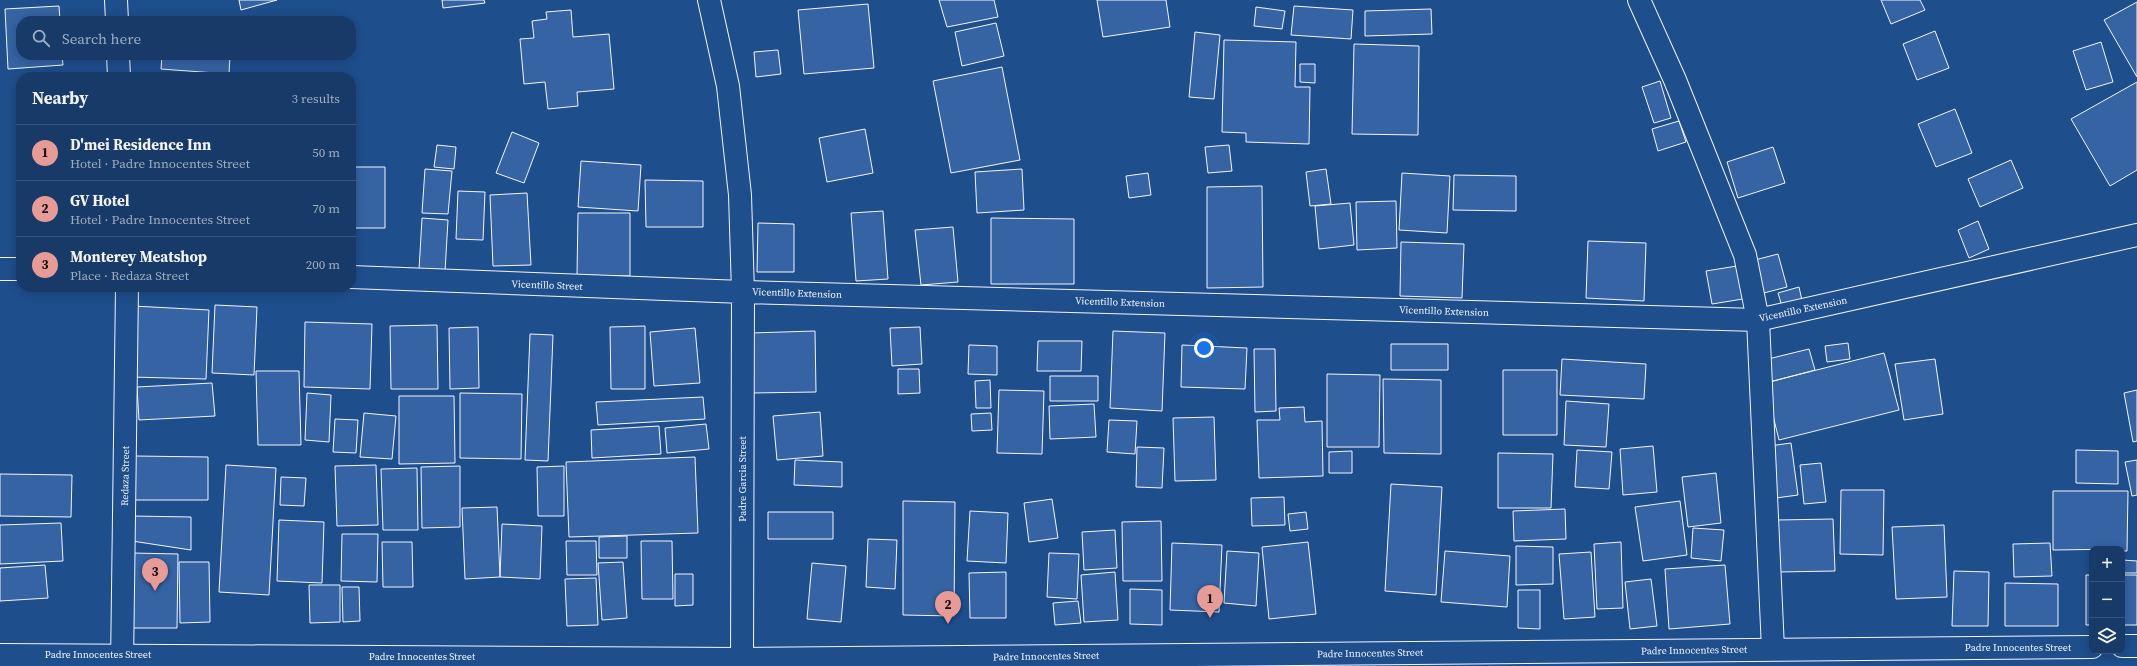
<!DOCTYPE html>
<meta charset="utf-8">
<style>
body{margin:0;font-family:"Source Serif 4",serif;background:#244571;color:#f1f3f6}
.controls{position:absolute;right:12px;bottom:12px;display:grid;overflow:hidden;border-radius:8px;box-shadow:0 2px 10px #0003}
.controls button{width:36px;height:36px;display:grid;place-items:center;padding:0;border:0;border-bottom:1px solid #36547d;background:#173a69;color:#f1f3f6;font:20px sans-serif}
.you{position:absolute;left:1204px;top:348px;width:14px;height:14px;margin:-10px;border:3px solid #fff;border-radius:50%;background:#1a73e8;box-shadow:0 0 0 6px #1a73e833}
.badge{display:grid;place-items:center;width:26px;height:26px;border-radius:50%;background:#e69b98;color:#111;font-size:13px;font-weight:700}
.pin{position:absolute;translate:-50% -33px;filter:drop-shadow(0 1px 2px #0008)}
.pin::after{content:'';position:absolute;top:21px;width:14px;height:12px;background:inherit;clip-path:polygon(0 0,100% 0,50% 100%)}
.list{margin:0;padding:0;list-style:none}
h2{display:flex;justify-content:space-between;align-items:center;height:52px;margin:0;padding:0 16px;font-size:17px}
h2 small{font-size:13px;font-weight:400;color:#9eadc0}
.list li{display:grid;grid-template-columns:26px 1fr auto;gap:12px;align-items:center;box-sizing:border-box;height:56px;padding:0 16px;border-top:1px solid #36547d}
.list b{display:block;font-size:15px;white-space:nowrap}
.list p{margin:0;font-size:13px;white-space:nowrap;color:#9eadc0}
.list em{font-size:13px;font-style:normal;color:#9eadc0}
.icon{flex:none;width:22px;height:22px;fill:none;stroke:currentColor;stroke-width:2;stroke-linecap:round;stroke-linejoin:round}
.map{position:relative;flex:none;width:2137px;height:666px;overflow:hidden}
.search{position:absolute;background:#173a69;box-shadow:0 2px 10px #0003;left:16px;top:16px;width:340px;height:44px;display:flex;align-items:center;gap:10px;box-sizing:border-box;padding:0 14px;border-radius:16px;color:#9eadc0;font-size:15px}
.panel{position:absolute;background:#173a69;box-shadow:0 2px 10px #0003;left:16px;top:72px;width:340px;height:220px;border-radius:16px}
.map>svg:first-child{display:block}
</style>
<div class="map">
<svg width="2137" height="666" viewBox="0 0 2137 666">
<rect width="100%" height="100%" fill="#1f4e8c"/>
<path fill="#3563a3" stroke="#f2f6ff" d="M239,0H277L241,10Z
M442,0H484L485,3L443,8Z
M939,0H994L998,17L947,27Z
M1097,0H1166L1170,27L1103,37Z
M1881,0H1920L1925,10L1891,24Z
M2137,2V77L2104,20Z
M868,4L874,68L804,74L798,10Z
M59,6L60,21H21V55H62L63,65L8,69L5,9Z
M1294,6L1353,10L1351,39L1291,35Z
M1256,7L1285,11L1282,29L1254,26Z
M1431,9L1432,34L1365,36V11Z
M571,10L573,37L609,34L614,89L577,92L578,106L548,109L545,82L524,84L520,39L534,38L532,21L547,19L546,12Z
M165,18L218,21H164Z
M996,23L1004,56L962,66L955,32Z
M1935,31L1949,68L1917,80L1903,44Z
M1195,32L1220,35L1214,99L1189,97Z
M1224,40L1296,42L1295,87H1310L1309,144L1246,142V133L1222,132Z
M2101,42L2113,82L2086,90L2073,51Z
M1354,44L1419,46L1418,135L1352,134Z
M778,50L781,74L756,77L754,52Z
M162,55H230L229,74L161,69Z
M1300,64H1315V83L1300,82Z
M1002,67L1020,160L951,173L933,81Z
M1660,81L1671,118L1654,123L1642,87Z
M2137,82V170L2110,186L2071,119Z
M1955,109L1972,153L1936,167L1918,124Z
M1679,121L1686,142L1658,151L1652,129Z
M865,129L873,173L827,182L819,138Z
M512,132L539,143L524,183L496,173Z
M437,145L456,147L454,169L434,167Z
M1229,145L1232,171L1208,173L1205,147Z
M1773,147L1785,183L1738,198L1727,162Z
M2011,160L2023,188L1980,207L1968,179Z
M581,161L641,165L638,211L578,207Z
M351,167H385V228H351Z
M425,169L452,171L448,214L422,213Z
M1022,169L1024,210L977,213L975,172Z
M1326,169L1331,204L1310,206L1306,172Z
M1148,173L1151,195L1129,198L1126,176Z
M1402,173L1450,176L1447,233L1399,230Z
M1454,175L1516,176V211L1453,210Z
M645,180L703,181V227H646Z
M1262,186L1263,287L1207,288V187Z
M458,191L485,192L483,240L456,239Z
M527,193L531,265L493,266L490,195Z
M1396,201L1397,248L1357,250L1356,202Z
M1350,203L1354,245L1319,249L1315,206Z
M883,211L888,279L856,281L851,213Z
M578,213H630V276L577,275Z
M422,218L448,220L445,272L419,270Z
M991,218L1074,219V284H991Z
M1978,221L1989,249L1969,258L1958,230Z
M758,223L794,224V272H757Z
M953,227L958,282L921,285L915,230Z
M1588,241L1646,243L1644,301L1586,298Z
M1401,242L1464,244L1462,298L1400,296Z
M1778,254L1787,287L1760,294L1751,261Z
M1743,265L1749,298L1712,304L1706,271Z
M1799,287L1803,305L1783,310L1778,293Z
M215,305L257,307L254,375L212,373Z
M133,306L209,310L206,379L131,377Z
M305,322L372,324L370,389L304,387Z
M437,325L438,389H391L390,326Z
M645,326V389H611L610,327Z
M478,327L479,388L450,389L449,328Z
M920,327L922,364L892,366L890,328Z
M695,328L700,383L654,386L650,332Z
M815,331L816,392L751,393L750,333Z
M1113,331L1165,333L1162,411L1110,408Z
M530,334L553,335L548,461L525,460Z
M1038,341H1082L1081,371H1037Z
M1848,343L1850,359L1827,362L1825,346Z
M1391,344H1448V370H1391Z
M969,345L997,346V375L968,374Z
M1182,345L1247,348L1245,389L1181,387Z
M1254,349H1275L1276,411L1255,412Z
M1809,349L1815,370L1770,382L1764,360Z
M1884,353L1899,410L1779,440L1765,383Z
M1562,359L1646,364L1644,399L1560,395Z
M1935,359L1943,414L1904,420L1895,364Z
M898,369H919L920,393L898,394Z
M1503,370H1557V435H1503Z
M256,371H299L301,445H258Z
M1327,374L1380,375L1379,447H1327Z
M1050,376H1098V401H1050Z
M1383,379L1441,380V454L1384,453Z
M990,380L991,408H976L975,381Z
M212,383L215,416L139,420L137,387Z
M999,390L1044,391L1042,454L997,453Z
M2137,390V441L2133,442L2124,393Z
M307,393L331,395L329,442L305,440Z
M460,393L522,394L521,459L460,458Z
M399,396H454L455,463L399,464Z
M703,397L705,419L598,425L596,402Z
M1566,401L1609,404L1606,447L1564,445Z
M1094,404L1096,437L1050,439L1049,406Z
M1304,407L1305,422L1322,421L1323,476L1259,478L1257,420H1280L1279,408Z
M820,412L823,456L777,460L773,416Z
M364,413L396,416L392,459L360,457Z
M991,413L992,430L972,431L971,414Z
M1214,417L1216,480L1175,481L1173,418Z
M335,419L358,420L356,453L333,452Z
M1109,420L1137,421L1135,454L1107,452Z
M706,424L709,449L667,453L665,428Z
M659,426L661,454L592,458L591,430Z
M1791,443L1798,495L1776,498L1769,446Z
M1653,446L1657,492L1623,495L1620,449Z
M1137,447L1164,448L1162,488L1136,487Z
M1577,450L1612,452L1609,489L1575,487Z
M2076,450L2118,451V484L2076,483Z
M1352,451V473H1329V452Z
M1498,453L1553,454L1551,508H1498Z
M135,456L208,457V500H135Z
M695,457L698,533L569,537L566,462Z
M795,460L842,462V487L794,485Z
M2137,460V495L2132,496L2125,462Z
M1821,463L1826,502L1804,504L1800,465Z
M226,465L276,468L269,595L219,592Z
M376,465L378,525L337,526L335,466Z
M460,466V527L422,528L421,467Z
M564,466V516H538L537,467Z
M417,468L418,530H383L381,469Z
M1716,473L1721,523L1688,527L1682,477Z
M0,474L72,475L71,517L0,516Z
M281,477L306,478L304,506L280,505Z
M1391,484L1442,487L1436,595L1385,591Z
M1841,490H1884L1883,555L1840,554Z
M2053,491H2128L2127,551H2122V549L2053,550Z
M1284,497L1285,525L1252,526L1251,498Z
M1052,499L1058,538L1029,542L1024,503Z
M903,501L955,502L954,616L903,615Z
M1680,501L1687,555L1643,561L1635,507Z
M497,507L500,577L465,579L462,508Z
M1565,509L1566,539L1514,541L1513,511Z
M970,511L1008,513L1006,563L967,561Z
M768,512H833V539H768Z
M1306,512L1308,529L1290,531L1288,514Z
M132,516L191,517V550L132,541Z
M1833,519L1835,571L1778,572L1777,520Z
M279,520L324,522L322,583L277,581Z
M1161,521L1162,581H1123L1122,522Z
M61,523L63,561L0,564V525Z
M502,524L542,526L540,579L500,577Z
M1944,525L1947,597L1896,599L1892,527Z
M1693,528L1724,530L1721,561L1691,558Z
M1115,530L1117,568L1084,570L1082,532Z
M342,534H378L377,582L341,581Z
M627,536V558H599V537Z
M868,539L897,540L895,589L866,587Z
M566,541H596L597,575H567Z
M641,541H672L673,599H642Z
M382,542H412L413,587H383Z
M1308,542L1316,614L1269,619L1262,547Z
M1621,542L1623,608L1597,609L1594,544Z
M1172,543L1222,545L1219,612L1170,610Z
M2050,543L2052,576L2014,577L2013,544Z
M1516,546L1553,547V584L1516,585Z
M1227,551L1259,553L1256,606L1224,603Z
M1445,551L1510,556L1507,607L1441,602Z
M1591,552L1595,617L1564,619L1559,554Z
M132,553L178,554L177,628H131Z
M1049,553L1079,554L1077,599L1047,597Z
M2122,560L2137,561V573H2122Z
M179,562H209L210,622L180,623Z
M623,562L627,618L602,620L598,563Z
M812,563L846,566L841,622L807,619Z
M45,565L48,598L0,601V568Z
M1725,565L1730,624L1669,629L1665,569Z
M1954,571L1989,572L1988,626H1952Z
M1006,572V618H970L969,573Z
M1115,572L1118,620L1084,622L1081,575Z
M675,574H693V605L675,606Z
M2086,575H2092V625H2086Z
M2122,575H2137V625H2122Z
M596,578L598,625L567,626L565,579Z
M1651,579L1657,626L1630,629L1625,582Z
M2005,583L2058,584V626H2005Z
M309,585H340V622L310,623Z
M342,587H359L360,621L343,622Z
M1130,589L1162,590V625L1130,624Z
M1518,590H1540V629L1518,628Z
M1078,601L1081,623L1055,625L1053,603Z"/>
<g fill="none" stroke-linecap="round" stroke-linejoin="round">
<defs>
<path id="minor" d="M116,0L117,21
M709,0L728,86L740,195L743,292
M1639,0L1675,80L1745,255L1758,320L2137,235
M118,55L119,77
M122,666L127,287"/>
<path id="primary" d="M0,269H21
M351,277L743,292L1758,320L1773,649
M2122,646H2137
M0,655L742,659L2092,647
M742,666L743,292"/>
</defs>
<use href="#minor" stroke="#f2f6ff" stroke-width="24"/>
<use href="#primary" stroke="#f2f6ff" stroke-width="24"/>
<use href="#minor" stroke="#1f4e8c" stroke-width="22"/>
<use href="#primary" stroke="#1f4e8c" stroke-width="22"/>
</g>
<g text-anchor="middle" dominant-baseline="central" stroke-width="3" stroke-linejoin="round" paint-order="stroke">
<g font-size="10" fill="#f2f6ff" stroke="#1f4e8c">
<text transform="translate(547 285) rotate(2)">Vicentillo Street</text>
<text transform="translate(797 293) rotate(2)">Vicentillo Extension</text>
<text transform="translate(1120 302) rotate(2)">Vicentillo Extension</text>
<text transform="translate(1803 309) rotate(-12)">Vicentillo Extension</text>
<text transform="translate(1444 311) rotate(2)">Vicentillo Extension</text>
<text transform="translate(125 476) rotate(-89)">Redaza Street</text>
<text transform="translate(742 479) rotate(-90)">Padre Garcia Street</text>
<text x="2018" y="647">Padre Innocentes Street</text>
<text transform="translate(1694 650) rotate(-1)">Padre Innocentes Street</text>
<text transform="translate(1370 653) rotate(-1)">Padre Innocentes Street</text>
<text x="98" y="654">Padre Innocentes Street</text>
<text x="422" y="656">Padre Innocentes Street</text>
<text transform="translate(1046 656) rotate(-1)">Padre Innocentes Street</text>
</g>
</g>
</svg>
<div class="controls">
<button>+</button>
<button>−</button>
<button><svg class="icon" aria-label="layers" viewBox="0 0 24 24"><path d="M12 4l9 5-9 5-9-5zM3 14l9 5 9-5"/></svg></button>
</div>
<div class="you"></div>
<div class="pin badge" style="left:1210px;top:618px">1</div>
<div class="pin badge" style="left:948px;top:624px">2</div>
<div class="pin badge" style="left:155px;top:591px">3</div>
<div class="search"><svg class="icon" aria-label="search" viewBox="0 0 24 24"><circle cx="10" cy="10" r="6"/><path d="M15 15l6 6"/></svg>Search here</div>
<section class="panel">
<h2>Nearby<small>3 results</small></h2>
<ul class="list">
<li><span class="badge">1</span><div><b>D'mei Residence Inn</b><p>Hotel · Padre Innocentes Street</p></div><em>50 m</em></li>
<li><span class="badge">2</span><div><b>GV Hotel</b><p>Hotel · Padre Innocentes Street</p></div><em>70 m</em></li>
<li><span class="badge">3</span><div><b>Monterey Meatshop</b><p>Place · Redaza Street</p></div><em>200 m</em></li>
</ul>
</section>
</div>
